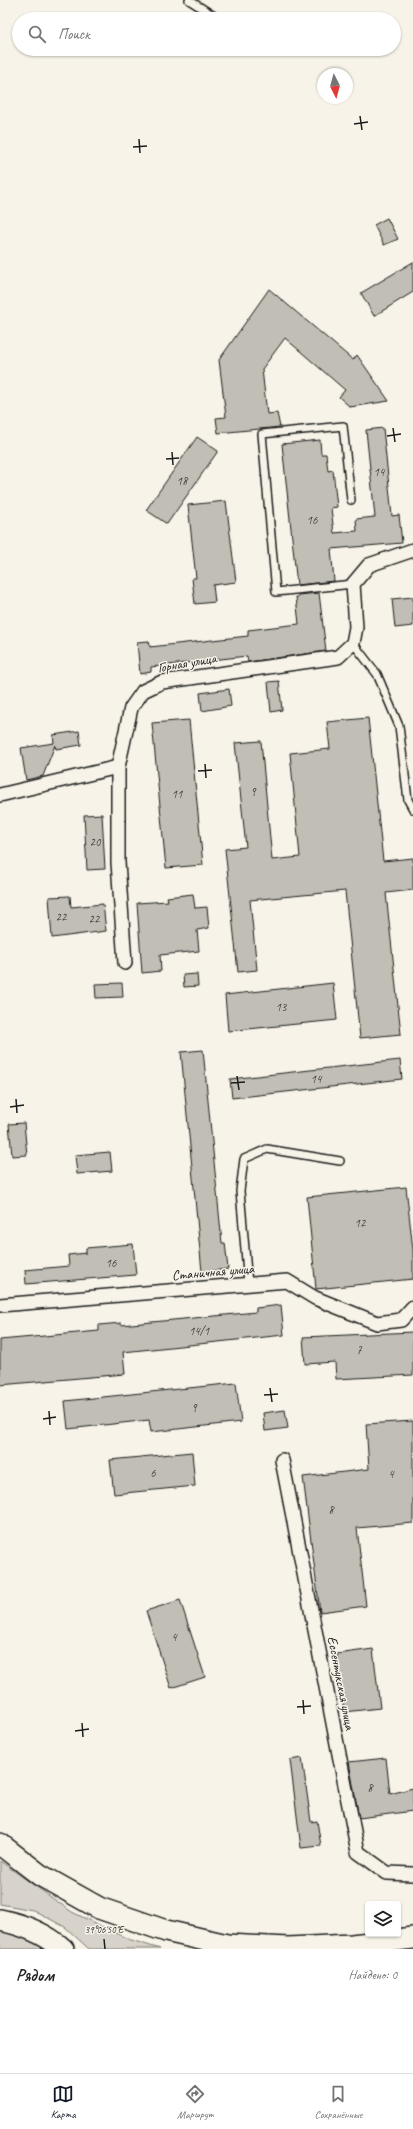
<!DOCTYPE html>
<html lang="ru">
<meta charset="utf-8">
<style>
body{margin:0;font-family:Caveat,sans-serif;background:#f6f6f6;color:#202124}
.controls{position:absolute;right:12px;bottom:12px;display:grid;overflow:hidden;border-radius:4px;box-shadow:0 1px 3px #0004}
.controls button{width:36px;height:36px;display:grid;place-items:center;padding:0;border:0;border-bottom:1px solid #e0e0e0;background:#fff;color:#202124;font:20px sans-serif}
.compass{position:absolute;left:317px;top:68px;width:36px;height:36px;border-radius:50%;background:#fff;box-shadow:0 1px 3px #0004;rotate:174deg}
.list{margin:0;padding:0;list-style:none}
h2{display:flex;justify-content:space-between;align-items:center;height:52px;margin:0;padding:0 16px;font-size:17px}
h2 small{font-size:13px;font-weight:400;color:#757577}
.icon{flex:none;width:22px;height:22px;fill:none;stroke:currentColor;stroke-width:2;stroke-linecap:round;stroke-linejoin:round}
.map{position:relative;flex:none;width:413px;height:1949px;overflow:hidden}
.search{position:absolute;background:#fff;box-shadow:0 1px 3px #0004;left:12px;right:12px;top:12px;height:44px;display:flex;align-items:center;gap:10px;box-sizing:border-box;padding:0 14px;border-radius:22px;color:#757577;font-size:15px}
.sheet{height:124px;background:#fff}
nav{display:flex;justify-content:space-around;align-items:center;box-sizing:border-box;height:56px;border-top:1px solid #e0e0e0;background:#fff;font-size:11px;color:#757577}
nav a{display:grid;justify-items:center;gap:2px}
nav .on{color:#111827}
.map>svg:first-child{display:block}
</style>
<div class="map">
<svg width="413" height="1949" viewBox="0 0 413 1949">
<rect width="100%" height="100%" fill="#f7f3e8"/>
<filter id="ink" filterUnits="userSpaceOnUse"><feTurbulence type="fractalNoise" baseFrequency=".025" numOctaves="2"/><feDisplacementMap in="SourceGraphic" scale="8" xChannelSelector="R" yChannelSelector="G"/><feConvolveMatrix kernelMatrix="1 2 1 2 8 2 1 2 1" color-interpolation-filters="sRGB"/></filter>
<g filter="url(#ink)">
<path fill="#d7d3cb" stroke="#7a7874" d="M0,1861L72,1912L128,1939L160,1949H89L65,1927L33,1910L0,1904Z
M0,1928H15L52,1949H0Z"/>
<path fill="#c0beb5" stroke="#1c1c1c" d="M387,218L398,239L384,245L374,225Z
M413,262V292L374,316L361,293Z
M269,289L353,360L357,355L389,401L350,407L339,397L345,390L285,338L262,369L267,414L277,413L280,427L218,433L216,418L226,417L219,360Z
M383,428L392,516L399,515L402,543L331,549L334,581L297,585L282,444L320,440L321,454H326L328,471L333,470L337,507L331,508L334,533L357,531L356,519L375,517L366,430Z
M197,437L218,451L167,524L146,510Z
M226,501L236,582L213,585L215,602L195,604L192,578H196L188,505Z
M319,593L326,651L248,662L247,656L151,667V672L140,674L137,642L149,641L150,647L248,636V630L299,624L296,597H298V595Z
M413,597V626L395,628L392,599Z
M279,681L282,710L271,712L268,682Z
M229,689L231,706L202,711L200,693Z
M368,718L383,861L413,858V890L386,893L401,1034L360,1038L345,891L250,900L257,970L238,972L225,849L246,847L235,743L261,741L272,860L300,857L290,753L330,749L327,722Z
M189,720L203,865L166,868L152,723Z
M79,731L81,745L56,749L55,745L43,776L26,780L21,748L54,743L53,735Z
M102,814L105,869L87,870L84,815Z
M193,894L195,908L207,907L209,928L197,930L199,951L160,955L161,971L142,973L137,903L168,901L167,897Z
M70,896L71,907L103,904L106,931L52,938L49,897Z
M197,974L198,986L184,987L183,975Z
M122,983L123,997L96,998L95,984Z
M333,983L337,1020L228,1031L225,995Z
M203,1050L222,1243H225L228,1269L202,1272L181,1052Z
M400,1060L402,1079L232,1098L230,1079Z
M24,1123L27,1155L12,1156L9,1124Z
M110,1152L112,1171L77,1174L75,1155Z
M406,1187L413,1250V1279L316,1289L307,1197Z
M133,1244L136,1275L26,1284L25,1270L69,1266L68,1255L86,1253V1248Z
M281,1305L284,1335L123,1352L125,1374L0,1385V1340L99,1331V1325L121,1323V1325L256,1312V1308Z
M413,1332V1375L336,1379L335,1362L305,1364L303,1337Z
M236,1383L241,1422L151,1432L149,1420L68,1429L65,1401Z
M285,1410L288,1428L265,1431L263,1413Z
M413,1421V1523L357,1528L366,1606L320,1612L303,1477L369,1469L366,1424Z
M192,1452L195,1486L114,1494L110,1460Z
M180,1600L205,1677L171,1688L146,1611Z
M373,1649L380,1708L344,1712L337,1654Z
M302,1758L311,1822L317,1821L321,1846L301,1848L290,1760Z
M386,1758L390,1794L413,1788V1811L359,1818L349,1762Z"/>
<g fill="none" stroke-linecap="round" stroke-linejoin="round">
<defs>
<path id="lane" d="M189,0L219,19
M351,500L343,426L262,434L276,592L353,584
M353,643L377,674L399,726L408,800L413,809
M248,1284L240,1191L244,1159L267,1149L340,1161"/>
<path id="street" d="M0,795L118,767
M125,963L118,862V767L131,708L143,691L162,682L338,657L353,643L356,627L353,584L369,565L413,550
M0,1305L287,1281L315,1298L377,1323L401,1320L413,1307
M282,1460L358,1852L387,1873L413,1874"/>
<path id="primary" d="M0,1844L40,1875L99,1908L166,1931L227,1945L288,1948L352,1945L413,1938
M0,1920C24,1925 45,1933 63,1949"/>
</defs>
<use href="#lane" stroke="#1c1c1c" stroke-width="10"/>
<use href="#street" stroke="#1c1c1c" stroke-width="16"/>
<use href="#primary" stroke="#1c1c1c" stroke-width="24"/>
<use href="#lane" stroke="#f7f3e8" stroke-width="7"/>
<use href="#street" stroke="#f7f3e8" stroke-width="13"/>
<use href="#primary" stroke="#f7f3e8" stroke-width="21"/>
</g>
</g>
<path fill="none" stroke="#1c1c1c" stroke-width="1.5" d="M360,116L362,130M354,124L368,122M139,139L140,153M133,147L147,146M393,428L395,442M387,436L401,434M172,452L173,465M166,459L179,458M205,764L206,778M198,771L212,770M237,1076L239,1090M231,1083L245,1082M16,1099L17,1113M10,1107L24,1105M270,1388L272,1402M264,1395L278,1394M49,1411L50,1425M43,1419L56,1417M303,1700L304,1714M297,1707L311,1706M82,1723L83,1737M75,1731L89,1729M104,1939L105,1949"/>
<g text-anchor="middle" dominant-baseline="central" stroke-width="3" stroke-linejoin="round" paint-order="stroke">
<g font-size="12" fill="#454442">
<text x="379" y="472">14</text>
<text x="182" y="481">18</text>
<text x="312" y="520">16</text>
<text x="253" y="792">9</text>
<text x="177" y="794">11</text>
<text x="95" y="842">20</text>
<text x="61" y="917">22</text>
<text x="94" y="919">22</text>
<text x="281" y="1007">13</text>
<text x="316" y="1079">14</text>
<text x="360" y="1223">12</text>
<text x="111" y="1263">16</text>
<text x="199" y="1331">14/1</text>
<text x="359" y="1350">7</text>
<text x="194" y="1408">9</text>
<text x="153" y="1473">6</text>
<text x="391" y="1474">4</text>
<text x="331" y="1510">8</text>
<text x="174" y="1637">4</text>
<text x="370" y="1788">8</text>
</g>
<g font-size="14" fill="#1c1c1c" stroke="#f7f3e8">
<text transform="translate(187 663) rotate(-10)">Горная улица</text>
<text transform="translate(213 1272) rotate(-5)">Станичная улица</text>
<text transform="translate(341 1683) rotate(79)">Ессентукская улица</text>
</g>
</g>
<g font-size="10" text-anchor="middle" fill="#1c1c1c" stroke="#f7f3e8" stroke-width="3" stroke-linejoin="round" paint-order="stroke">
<text x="104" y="1933">39°06'50"E</text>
</g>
</svg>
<div class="controls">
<button><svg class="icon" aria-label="layers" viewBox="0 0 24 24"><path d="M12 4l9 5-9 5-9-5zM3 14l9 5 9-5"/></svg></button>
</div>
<svg class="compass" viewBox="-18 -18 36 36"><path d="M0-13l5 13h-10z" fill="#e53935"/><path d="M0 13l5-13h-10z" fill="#757577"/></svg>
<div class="search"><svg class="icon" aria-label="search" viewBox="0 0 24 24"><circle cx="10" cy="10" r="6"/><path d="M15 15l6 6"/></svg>Поиск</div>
</div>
<section class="sheet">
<h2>Рядом<small>Найдено: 0</small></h2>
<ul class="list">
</ul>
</section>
<nav>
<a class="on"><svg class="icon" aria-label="map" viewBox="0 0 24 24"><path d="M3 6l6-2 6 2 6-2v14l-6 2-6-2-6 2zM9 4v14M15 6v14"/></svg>Карта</a>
<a><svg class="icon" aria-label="directions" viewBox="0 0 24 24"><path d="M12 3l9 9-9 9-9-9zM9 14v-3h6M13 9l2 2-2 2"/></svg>Маршрут</a>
<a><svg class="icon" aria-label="saved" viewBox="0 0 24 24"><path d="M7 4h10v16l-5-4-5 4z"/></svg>Сохранённые</a>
</nav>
